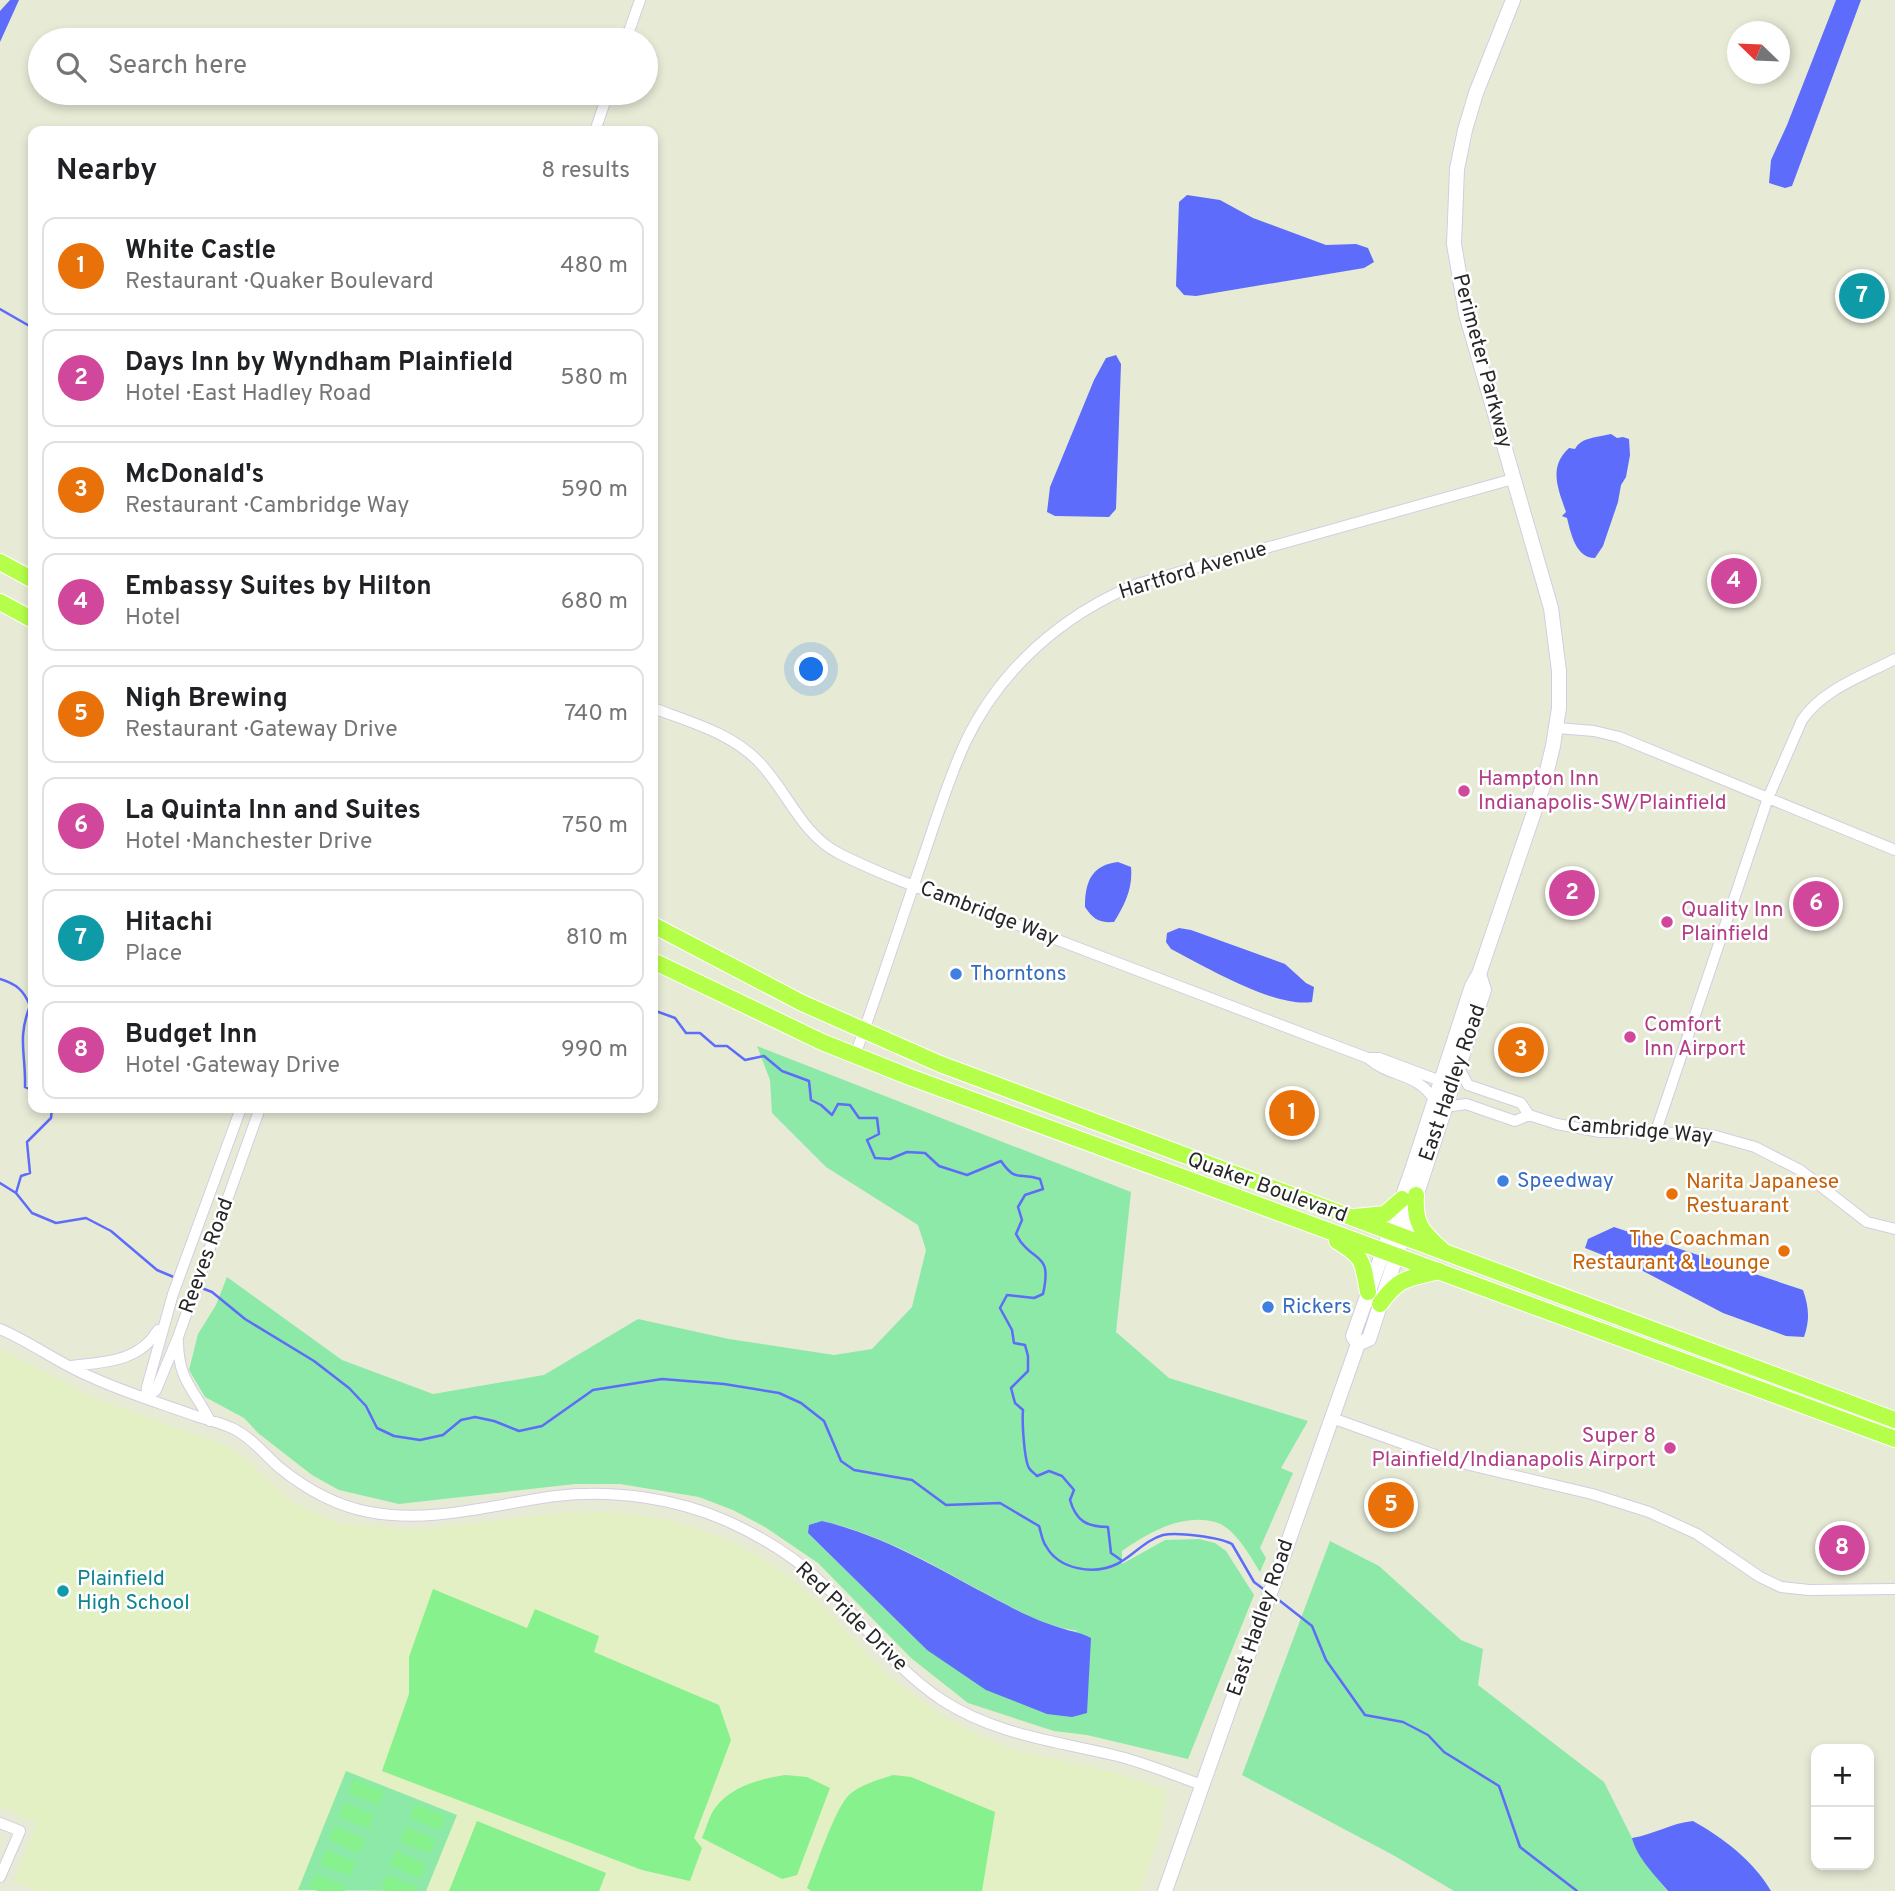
<!DOCTYPE html>
<meta charset="utf-8">
<style>
body{margin:0;font-family:Overpass,sans-serif;background:#f2f2f2;color:#202124}
.controls{position:absolute;right:21px;bottom:21px;display:grid;overflow:hidden;border-radius:14px;box-shadow:0 4px 10px #0003}
.controls button{width:63px;height:63px;display:grid;place-items:center;padding:0;border:0;border-bottom:2px solid #e0e0e0;background:#fff;color:#202124;font:35px sans-serif}
.compass{position:absolute;left:1727px;top:21px;width:63px;height:63px;border-radius:50%;background:#fff;box-shadow:0 4px 10px #0003;rotate:293deg}
.you{position:absolute;left:812px;top:670px;width:24px;height:24px;margin:-18px;border:5px solid #fff;border-radius:50%;background:#1a73e8;box-shadow:0 0 0 10px #1a73e833}
.badge{display:grid;place-items:center;width:46px;height:46px;border-radius:50%;background:#ea580c;color:#fff;font-size:23px;font-weight:700}
.pin{position:absolute;translate:-50% -50%;border:4px solid #fff;box-shadow:0 2px 7px #0006}
.list{margin:0;padding:0;list-style:none}
h2{display:flex;justify-content:space-between;align-items:center;height:91px;margin:0;padding:0 28px;font-size:30px}
h2 small{font-size:23px;font-weight:400;color:#757577}
.list li{display:grid;grid-template-columns:46px 1fr auto;gap:21px;align-items:center;box-sizing:border-box;height:98px;margin:0 14px 14px;padding:0 14px;border:2px solid #e0e0e0;border-radius:14px}
.list b{display:block;font-size:26px;white-space:nowrap}
.list p{margin:0;font-size:23px;white-space:nowrap;color:#757577}
.list em{font-size:23px;font-style:normal;color:#757577}
.icon{flex:none;width:38px;height:38px;fill:none;stroke:currentColor;stroke-width:2;stroke-linecap:round;stroke-linejoin:round}
.map{position:relative;flex:none;width:1895px;height:1891px;overflow:hidden}
.search{position:absolute;background:#fff;box-shadow:0 4px 10px #0003;left:28px;top:28px;width:630px;height:77px;display:flex;align-items:center;gap:18px;box-sizing:border-box;padding:0 24px;border-radius:38px;color:#757577;font-size:26px}
.panel{position:absolute;background:#fff;box-shadow:0 4px 10px #0003;left:28px;top:126px;width:630px;height:987px;border-radius:14px}
.map>svg:first-child{display:block}
</style>
<div class="map">
<svg width="1895" height="1891" viewBox="0 0 1895 1891">
<rect width="100%" height="100%" fill="#e7ebd6"/>
<path fill="#e2f0c3" d="M0,1349L92,1397L227,1446L245,1458L290,1500L332,1521L345,1524L414,1530L578,1511L630,1513L684,1524L732,1542L759,1556L790,1578L824,1608L886,1675L947,1719L983,1737L1014,1750L1115,1772L1167,1790L1159,1835L1140,1891H38L14,1881L37,1823L0,1806Z"/>
<path fill="#8ce9a7" fill-rule="evenodd" d="M757,1046L1131,1192L1116,1332L1169,1378L1308,1421L1281,1468L1293,1473L1260,1548L1266,1558L1260,1572C1251,1557 1235,1529 1218,1523C1184,1512 1149,1532 1122,1551V1564L1165,1540L1199,1539L1215,1543L1226,1551L1254,1595L1188,1759L1087,1735L1054,1731L968,1703L911,1658L818,1563L765,1527L733,1510L699,1497L620,1484H575L399,1504L339,1490L312,1475L258,1433L244,1418L205,1397L189,1370L198,1334L216,1305L227,1277L342,1360L433,1394L544,1375L638,1319L729,1339L834,1355L872,1349L912,1307L926,1250L918,1225L826,1167L772,1113L770,1080ZM822,1521C876,1533 923,1559 970,1585C1004,1603 1040,1626 1079,1631L927,1650L808,1533Z
M1330,1541L1379,1566L1461,1640L1483,1649L1478,1685L1604,1782L1643,1860L1667,1891H1454L1393,1855L1242,1775Z
M346,1771L457,1815L426,1891L298,1890Z"/>
<path fill="#86f18d" d="M433,1589L527,1628L535,1609L599,1636L594,1652L719,1705L731,1740L694,1838L702,1848L690,1881L642,1870L382,1771L409,1694V1657Z
M785,1775L807,1777L830,1788L797,1875L782,1879L702,1838C706,1829 709,1816 715,1808C731,1786 760,1779 785,1775Z
M893,1775L911,1777L995,1812L982,1891H811L807,1888C816,1867 834,1811 848,1796C859,1785 878,1780 893,1775Z
M354,1779L384,1791L379,1805L348,1793Z
M344,1803L374,1815L369,1829L339,1817Z
M415,1804L446,1816L440,1830L410,1818Z
M477,1821L606,1873L599,1891H449Z
M335,1826L365,1839L359,1853L329,1840Z
M406,1827L436,1839L430,1853L400,1841Z
M326,1850L356,1862L350,1876L320,1864Z
M396,1851L426,1864L420,1878L390,1865Z
M316,1874L346,1887L345,1891H318L310,1888Z
M387,1875L417,1887L415,1891H387L381,1889Z"/>
<path fill="#5d6cfa" d="M10,0H19L0,42V11Z
M1836,0H1861L1792,186L1785,188L1769,183L1771,160L1787,125Z
M1187,195L1220,200L1253,218L1326,245L1356,244L1368,248L1374,262L1364,268L1196,296L1184,295L1176,286L1179,202Z
M1116,355L1121,364L1116,509L1109,517L1055,516L1047,512L1050,487L1094,380L1106,358Z
M1611,434L1617,438L1623,437L1629,439L1630,455L1626,477L1621,485L1618,502L1603,546L1595,558C1576,558 1571,534 1567,518L1562,516L1566,512C1558,489 1548,467 1569,448L1575,449C1581,437 1599,437 1611,434Z
M1118,862L1131,867C1133,888 1125,904 1114,922C1099,923 1093,919 1085,907C1085,881 1092,865 1118,862Z
M1179,928L1191,930L1285,964L1306,983L1314,987L1312,1002C1275,1008 1206,967 1171,949L1166,942L1167,933Z
M1614,1227L1803,1290C1809,1307 1810,1320 1804,1337L1786,1336L1723,1313L1643,1271L1585,1248L1588,1239Z
M822,1521C890,1537 946,1574 1007,1605C1023,1614 1043,1623 1061,1628C1072,1632 1080,1632 1091,1638L1087,1713L1072,1717L1047,1714L986,1690L927,1650L808,1533L809,1525Z
M1693,1821C1723,1838 1753,1860 1771,1891H1668C1655,1875 1637,1858 1632,1838C1653,1835 1671,1823 1693,1821Z"/>
<g fill="none" stroke-linecap="round" stroke-linejoin="round">
<path stroke="#5d6cfa" stroke-width="2.5" d="M0,309L33,328
M0,979C16,984 24,990 30,1006C17,1038 26,1054 25,1087L33,1090
M653,1010L675,1018L686,1033H700L715,1046H727L745,1060L764,1056L782,1071L809,1081L811,1100L821,1105L832,1115L838,1104L850,1105L859,1118H877L879,1134L867,1140L875,1158L890,1159L907,1152L925,1153L939,1166L967,1175L1001,1161C1016,1183 1019,1172 1040,1179L1043,1189L1025,1195L1018,1207L1022,1220L1016,1234C1032,1265 1053,1249 1043,1294L1034,1298L1007,1295L1000,1308L1012,1330L1014,1343L1025,1345L1028,1356V1371L1011,1388L1015,1403L1023,1410C1022,1421 1024,1459 1029,1468C1031,1471 1035,1474 1037,1476L1049,1471L1062,1476L1074,1490L1070,1500C1076,1521 1087,1527 1108,1527L1111,1553L1121,1560
M0,1183L16,1193L32,1213L56,1223L86,1218L111,1231L157,1270L176,1278
M16,1193L21,1176L30,1173L27,1142L51,1118L52,1108
M199,1287L212,1292L245,1319L314,1361L349,1388L366,1406L377,1428L394,1436L420,1440L443,1435L461,1420L475,1417L494,1421L519,1431L542,1426L593,1390L662,1379L724,1384L779,1393L801,1403L824,1421L841,1461L854,1470L912,1480L946,1505L1000,1503L1039,1526C1041,1532 1042,1541 1046,1546C1059,1570 1094,1575 1117,1564C1133,1556 1145,1540 1163,1535C1177,1532 1219,1537 1232,1544L1254,1582L1266,1591
M1275,1597L1312,1626L1326,1660L1365,1715L1403,1722L1428,1735L1444,1752L1499,1786L1520,1847L1577,1891"/>
<defs>
<path id="street" d="M626,40L640,0
M595,131L608,93
M653,708C690,722 732,733 760,763C789,794 801,834 840,854C894,881 953,900 1008,921C1108,959 1207,997 1307,1035L1368,1058H1379L1446,1083
M1557,728L1594,731L1619,737L1895,850
M855,1055C879,990 900,924 923,858C936,820 948,780 965,743C1000,669 1062,615 1137,584L1513,479
M1368,1058C1391,1079 1417,1071 1435,1101
M1458,1066L1468,1085L1521,1103L1529,1115L1557,1124L1600,1132L1695,1133L1716,1136L1755,1147L1800,1170L1867,1222L1895,1229
M1445,1107L1466,1104L1515,1121L1529,1115
M1656,1131L1768,798L1802,720C1823,689 1863,676 1895,659
M0,1329C31,1342 58,1363 89,1376C123,1392 160,1403 196,1416C208,1420 222,1423 234,1429C252,1438 265,1455 280,1468C306,1489 337,1506 369,1512C431,1524 495,1504 556,1496C612,1489 675,1498 727,1521C760,1536 796,1558 822,1583C865,1623 891,1666 942,1700C994,1734 1054,1741 1113,1755C1144,1762 1173,1775 1202,1785
M178,1341C178,1380 194,1389 210,1421
M71,1366C105,1362 139,1362 158,1330
M146,1398L156,1390L178,1337L260,1108
M146,1398L147,1387L173,1294L241,1108
M1332,1418L1449,1460L1592,1494L1649,1512L1697,1534L1760,1577L1781,1587L1809,1590L1895,1589
M0,1823L20,1831L0,1877"/>
<path id="secondary" d="M1358,1344L1369,1339L1484,990L1479,974
M1165,1891L1358,1344L1353,1336L1413,1167L1472,986L1479,974L1544,783L1553,746L1559,708V671L1551,608L1466,314L1454,244L1457,169L1465,130L1476,93L1513,0"/>
<path id="primary" d="M0,562L33,580
M0,602L33,620
M653,925L802,1003L940,1064L1895,1420
M653,961L822,1042L907,1076L1895,1439
M1416,1195C1414,1223 1421,1231 1442,1250
M1355,1217L1385,1214L1402,1199
M1337,1241C1365,1258 1362,1261 1368,1292
M1380,1304C1400,1276 1408,1279 1439,1271"/>
</defs>
<use href="#street" stroke="#d6cbe2" stroke-width="12"/>
<use href="#secondary" stroke="#d6cbe2" stroke-width="16"/>
<use href="#primary" stroke="#fff" stroke-width="18"/>
<use href="#street" stroke="#fff" stroke-width="10"/>
<use href="#secondary" stroke="#fff" stroke-width="14"/>
<use href="#primary" stroke="#b5fe49" stroke-width="16"/>
</g>
<g fill="#d1479c" stroke="#fff" stroke-width="2.5">
<circle cx="1464" cy="791" r="7"/>
<circle cx="1667" cy="922" r="7"/>
<circle cx="1630" cy="1037" r="7"/>
<circle cx="1670" cy="1448" r="7"/>
</g>
<g fill="#3f7fe0" stroke="#fff" stroke-width="2.5">
<circle cx="956" cy="974" r="7"/>
<circle cx="1503" cy="1181" r="7"/>
<circle cx="1268" cy="1307" r="7"/>
</g>
<g fill="#e8710a" stroke="#fff" stroke-width="2.5">
<circle cx="1672" cy="1194" r="7"/>
<circle cx="1784" cy="1251" r="7"/>
</g>
<circle fill="#0f9aa8" stroke="#fff" stroke-width="2.5" cx="63" cy="1591" r="7"/>
<g text-anchor="middle" dominant-baseline="central" stroke-width="5" stroke-linejoin="round" paint-order="stroke">
<g font-size="21" fill="#272727" stroke="#fff">
<text transform="translate(1482 361) rotate(75)">Perimeter Parkway</text>
<text transform="translate(1193 571) rotate(-17)">Hartford Avenue</text>
<text transform="translate(989 914) rotate(21)">Cambridge Way</text>
<text transform="translate(1453 1083) rotate(-71)">East Hadley Road</text>
<text transform="translate(1640 1131) rotate(5)">Cambridge Way</text>
<text transform="translate(1267 1188) rotate(20)">Quaker Boulevard</text>
<text transform="translate(207 1256) rotate(-70)">Reeves Road</text>
<text transform="translate(851 1617) rotate(44)">Red Pride Drive</text>
<text transform="translate(1261 1618) rotate(-71)">East Hadley Road</text>
</g>
<g font-size="21" fill="#b23c85" stroke="#fff" text-anchor="start">
<text x="1478" y="779">Hampton Inn<tspan x="1478" dy="24">Indianapolis-SW/Plainfield</tspan></text>
<text x="1681" y="910">Quality Inn<tspan x="1681" dy="24">Plainfield</tspan></text>
<text x="1644" y="1025">Comfort<tspan x="1644" dy="24">Inn Airport</tspan></text>
<text x="1656" y="1436" text-anchor="end">Super 8<tspan x="1656" dy="24">Plainfield/Indianapolis Airport</tspan></text>
</g>
<g font-size="21" fill="#366cbe" stroke="#fff" text-anchor="start">
<text x="970" y="974">Thorntons</text>
<text x="1517" y="1181">Speedway</text>
<text x="1282" y="1307">Rickers</text>
</g>
<g font-size="21" fill="#c56008" stroke="#fff" text-anchor="start">
<text x="1686" y="1182">Narita Japanese<tspan x="1686" dy="24">Restuarant</tspan></text>
<text x="1770" y="1239" text-anchor="end">The Coachman<tspan x="1770" dy="24">Restaurant &amp; Lounge</tspan></text>
</g>
<g font-size="21" fill="#0d838f" stroke="#fff" text-anchor="start">
<text x="77" y="1579">Plainfield<tspan x="77" dy="24">High School</tspan></text>
</g>
</g>
</svg>
<div class="controls">
<button>+</button>
<button>−</button>
</div>
<svg class="compass" viewBox="-18 -18 36 36"><path d="M0-13l5 13h-10z" fill="#e53935"/><path d="M0 13l5-13h-10z" fill="#757577"/></svg>
<div class="you"></div>
<div class="pin badge" style="left:1292px;top:1113px;background:#e8710a">1</div>
<div class="pin badge" style="left:1572px;top:893px;background:#d1479c">2</div>
<div class="pin badge" style="left:1521px;top:1050px;background:#e8710a">3</div>
<div class="pin badge" style="left:1734px;top:581px;background:#d1479c">4</div>
<div class="pin badge" style="left:1391px;top:1505px;background:#e8710a">5</div>
<div class="pin badge" style="left:1816px;top:904px;background:#d1479c">6</div>
<div class="pin badge" style="left:1862px;top:296px;background:#0f9aa8">7</div>
<div class="pin badge" style="left:1842px;top:1548px;background:#d1479c">8</div>
<div class="search"><svg class="icon" aria-label="search" viewBox="0 0 24 24"><circle cx="10" cy="10" r="6"/><path d="M15 15l6 6"/></svg>Search here</div>
<section class="panel">
<h2>Nearby<small>8 results</small></h2>
<ul class="list">
<li><span class="badge" style="background:#e8710a">1</span><div><b>White Castle</b><p>Restaurant · Quaker Boulevard</p></div><em>480 m</em></li>
<li><span class="badge" style="background:#d1479c">2</span><div><b>Days Inn by Wyndham Plainfield</b><p>Hotel · East Hadley Road</p></div><em>580 m</em></li>
<li><span class="badge" style="background:#e8710a">3</span><div><b>McDonald's</b><p>Restaurant · Cambridge Way</p></div><em>590 m</em></li>
<li><span class="badge" style="background:#d1479c">4</span><div><b>Embassy Suites by Hilton</b><p>Hotel</p></div><em>680 m</em></li>
<li><span class="badge" style="background:#e8710a">5</span><div><b>Nigh Brewing</b><p>Restaurant · Gateway Drive</p></div><em>740 m</em></li>
<li><span class="badge" style="background:#d1479c">6</span><div><b>La Quinta Inn and Suites</b><p>Hotel · Manchester Drive</p></div><em>750 m</em></li>
<li><span class="badge" style="background:#0f9aa8">7</span><div><b>Hitachi</b><p>Place</p></div><em>810 m</em></li>
<li><span class="badge" style="background:#d1479c">8</span><div><b>Budget Inn</b><p>Hotel · Gateway Drive</p></div><em>990 m</em></li>
</ul>
</section>
</div>
